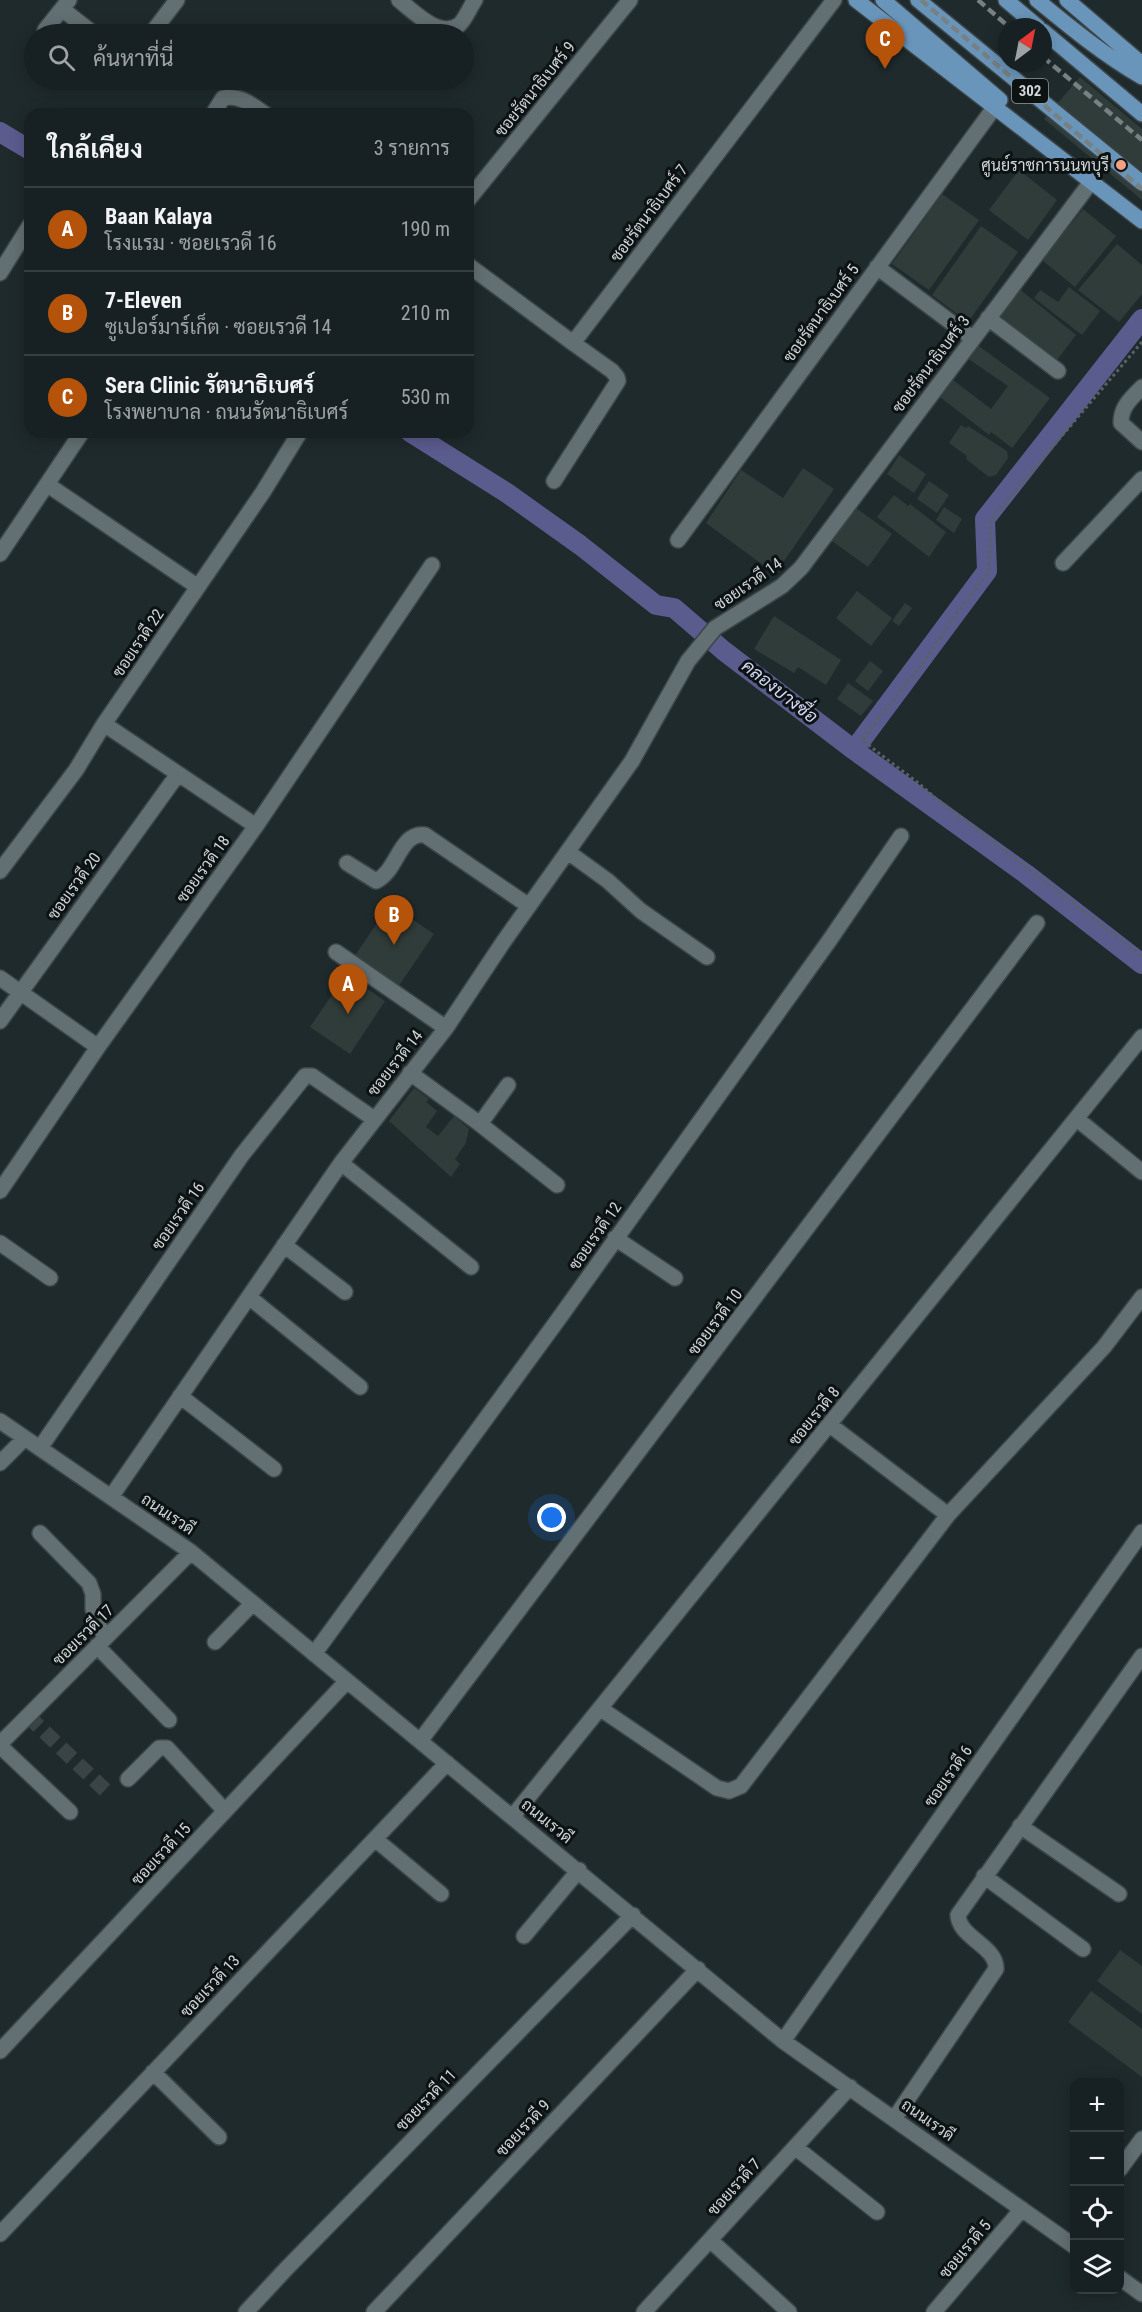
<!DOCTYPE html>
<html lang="th">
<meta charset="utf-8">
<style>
body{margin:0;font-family:"Roboto Condensed",Sarabun,sans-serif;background:#20282a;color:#f1f3f6}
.controls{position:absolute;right:18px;bottom:18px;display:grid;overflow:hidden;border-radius:12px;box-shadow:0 3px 15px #0003}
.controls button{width:54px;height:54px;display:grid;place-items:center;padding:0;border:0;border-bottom:2px solid #363e40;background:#172022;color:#f1f3f6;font:30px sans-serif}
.compass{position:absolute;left:998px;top:18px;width:54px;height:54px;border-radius:50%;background:#172022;box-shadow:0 3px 15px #0003;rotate:32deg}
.you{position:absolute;left:552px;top:1518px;width:21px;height:21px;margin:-15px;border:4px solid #fff;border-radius:50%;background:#1a73e8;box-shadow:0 0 0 9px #1a73e833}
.badge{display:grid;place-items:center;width:39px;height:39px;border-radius:50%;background:#b45309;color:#fff;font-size:20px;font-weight:700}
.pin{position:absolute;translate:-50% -50px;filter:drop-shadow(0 2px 3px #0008)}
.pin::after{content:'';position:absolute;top:32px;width:21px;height:18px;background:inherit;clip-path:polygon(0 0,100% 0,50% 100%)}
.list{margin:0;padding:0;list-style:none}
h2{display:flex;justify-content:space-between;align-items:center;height:78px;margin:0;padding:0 24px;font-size:26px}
h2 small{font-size:20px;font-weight:400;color:#9ea3a5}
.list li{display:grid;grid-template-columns:39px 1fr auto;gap:18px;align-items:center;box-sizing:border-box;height:84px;padding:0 24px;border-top:2px solid #363e40}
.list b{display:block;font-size:22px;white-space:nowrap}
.list p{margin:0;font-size:20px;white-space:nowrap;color:#9ea3a5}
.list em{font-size:20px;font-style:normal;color:#9ea3a5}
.icon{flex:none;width:33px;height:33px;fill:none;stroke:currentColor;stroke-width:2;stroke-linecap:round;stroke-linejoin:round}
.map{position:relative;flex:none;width:1142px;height:2312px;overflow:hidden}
.search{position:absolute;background:#172022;box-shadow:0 3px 15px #0003;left:24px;top:24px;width:450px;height:66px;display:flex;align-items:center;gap:15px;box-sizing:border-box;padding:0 21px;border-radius:33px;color:#9ea3a5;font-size:22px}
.panel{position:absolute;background:#172022;box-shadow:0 3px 15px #0003;left:24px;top:108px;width:450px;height:330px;border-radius:18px}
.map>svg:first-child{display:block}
</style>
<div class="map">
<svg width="1142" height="2312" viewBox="0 0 1142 2312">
<rect width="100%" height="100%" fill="#1f2a2d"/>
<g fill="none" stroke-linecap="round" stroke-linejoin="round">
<path stroke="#5b5c8e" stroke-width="20" d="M0,132L30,150
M410,432L507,493L580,545L656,605L674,608L724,651L854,750L1026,874L1142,964
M854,750L987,571L985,519L1142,319"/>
</g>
<path fill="#303c39" d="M1080,77L1142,129V200L1044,119Z
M1019,170L1057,200L1028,240L989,210Z
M942,194L979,220L929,290L892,264Z
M1083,209L1116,236L1075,287L1042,260Z
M981,226L1018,252L968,322L932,295Z
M1117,244L1142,265V294L1119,322L1078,290Z
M1017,287L1076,335L1057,360L997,314Z
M1069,287L1100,311L1082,335L1034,298L1040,290L1058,302Z
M976,344L1050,398L1012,448L991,432L989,435L940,397L953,380L991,409L1008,386L967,358Z
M961,425L966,428L968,426L1007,451L1008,458L996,475L989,477L966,459L967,456L949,443Z
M899,455L926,474L914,493L887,474Z
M803,468L834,489L775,574L706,523L741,470L783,498Z
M929,481L949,495L937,513L917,499Z
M894,495L908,506L910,504L946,532L929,557L877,517Z
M944,507L962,519L954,533L936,520Z
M856,508L892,534L868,567L832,541Z
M857,591L892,618L871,646L836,618Z
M905,603L912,608L899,626L892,621Z
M774,616L841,660L826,685L798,667L794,673L754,649Z
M870,661L883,671L868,691L855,681Z
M848,683L873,701L861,716L837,699Z
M390,904L434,934L398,987L354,957Z
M346,974L385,1001L350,1054L310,1027Z
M414,1088L429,1099L426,1102L437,1111L426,1127L438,1136L454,1116L469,1129L466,1143L455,1159L460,1164L451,1177L389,1121Z
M1120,1950L1142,1966V2014L1097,1981Z
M1091,1991L1142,2029V2077L1068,2022Z"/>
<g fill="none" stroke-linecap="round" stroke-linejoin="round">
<path stroke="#3a4447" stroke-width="15" stroke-dasharray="15 8" stroke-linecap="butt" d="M28,1716L105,1790"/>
<defs>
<path id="minor" d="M399,0C413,11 439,39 459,25C465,20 470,7 475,0
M62,9L94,34
M45,30L69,0
M151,34L177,0
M213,114L223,98C239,94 252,105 265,114
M468,200L630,0
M468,265L573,343L834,0
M877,267L972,338
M0,273L30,225
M988,318L1058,371
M1142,387C1131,399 1121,406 1121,423L1142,442
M554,481L618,381L617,377L612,371L573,343
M48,485L198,587
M678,540L994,108
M0,554L82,432
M1063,563L1142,479
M104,724L256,826
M568,852L608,881L641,911L707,957
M347,863L376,881C397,872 400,831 425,835L529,906
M0,871L76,770L104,724L263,492L300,432
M336,952L446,1028
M0,978L98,1047
M0,1021L178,774
M410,1073L480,1124L557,1185
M1077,1119L1142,1172
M480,1124L508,1085
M341,1163L471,1267
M0,1191L98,1047L256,826L432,565
M615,1238L675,1278
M0,1243L50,1278
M284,1245L345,1292
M249,1297L360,1387
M180,1396L274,1469
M0,1421L191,1552L783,2041L1074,2246
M830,1425L948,1515
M40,1448L242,1155L305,1076H312L374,1119
M0,1463L25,1438
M111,1497L341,1163L446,1028L504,941L632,761L688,661L715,628L782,586L801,568L1091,182
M40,1533L89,1583L93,1594V1609L98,1625L106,1637
M215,1642L253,1603
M97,1646L169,1720
M314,1654L560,1317L829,941L901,836
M601,1709L717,1788L729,1791L741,1786L948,1515L1104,1347L1142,1297
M420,1741L1037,923
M0,1744L191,1552
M0,1746L70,1812
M128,1779L159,1748H167L225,1811
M513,1816L1142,1037
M1020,1826L1119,1894
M375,1839L441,1894
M984,1876L1083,1949
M524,1936L579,1870
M783,2041L1142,1532
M0,2051L347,1681
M153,2072L219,2137
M894,2119L996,1969C997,1946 959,1938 958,1915L1142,1656
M795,2147L877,2212
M1120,2169L1142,2139
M0,2234L447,1763
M710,2240L789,2312
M1120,2278L1142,2294
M246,2312L286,2269L633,1915
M374,2312L698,1969
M644,2312L850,2087
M934,2312L1022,2209"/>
<path id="major" d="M856,0L1142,221
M883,0L1000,100
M918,0L1142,183
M1006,0L1038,27
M1037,0C1071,28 1104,55 1142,77
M1067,0L1142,64
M1043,31L1142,114"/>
</defs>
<use href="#minor" stroke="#3c4548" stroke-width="18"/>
<use href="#major" stroke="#3c4548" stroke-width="18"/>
<path stroke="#586264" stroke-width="3" stroke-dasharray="3 3" stroke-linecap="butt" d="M1142,342L991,519L989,572L953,618L924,662L862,739C885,760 911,775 933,796L1142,956"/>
<use href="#minor" stroke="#637073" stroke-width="15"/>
<use href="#major" stroke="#6a95ba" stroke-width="15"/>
<path stroke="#778082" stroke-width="4.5" stroke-dasharray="9 4.5" stroke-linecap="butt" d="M921,0L1142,189
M978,0L1009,27
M1043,57L1142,140"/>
</g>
<circle fill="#f2a080" stroke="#0d1213" stroke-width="2" cx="1121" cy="165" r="6"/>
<g text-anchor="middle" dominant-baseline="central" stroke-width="6" stroke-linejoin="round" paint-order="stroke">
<rect fill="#0d1213" stroke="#969c9e" stroke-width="1.5" x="1012" y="79" width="36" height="24" rx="4.5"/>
<g font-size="15" font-weight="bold" fill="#d0d7d9">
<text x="1030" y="91">302</text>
</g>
<g font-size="16" fill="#d0d7d9" stroke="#0d1213">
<text transform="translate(535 89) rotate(-51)">ซอยรัตนาธิเบศร์ 9</text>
<text transform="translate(649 213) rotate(-53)">ซอยรัตนาธิเบศร์ 7</text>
<text transform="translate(821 313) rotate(-54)">ซอยรัตนาธิเบศร์ 5</text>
<text transform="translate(931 364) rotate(-53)">ซอยรัตนาธิเบศร์ 3</text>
<text transform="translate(748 584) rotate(-35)">ซอยเรวดี 14</text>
<text transform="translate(138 643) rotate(-56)">ซอยเรวดี 22</text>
<text transform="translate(203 869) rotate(-54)">ซอยเรวดี 18</text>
<text transform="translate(74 886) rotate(-54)">ซอยเรวดี 20</text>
<text transform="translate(395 1063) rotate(-52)">ซอยเรวดี 14</text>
<text transform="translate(178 1216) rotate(-55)">ซอยเรวดี 16</text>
<text transform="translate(595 1236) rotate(-55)">ซอยเรวดี 12</text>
<text transform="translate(715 1322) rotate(-53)">ซอยเรวดี 10</text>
<text transform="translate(814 1416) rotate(-51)">ซอยเรวดี 8</text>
<text transform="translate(168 1514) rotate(34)">ถนนเรวดี</text>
<text transform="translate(83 1635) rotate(-45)">ซอยเรวดี 17</text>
<text transform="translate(948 1776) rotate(-55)">ซอยเรวดี 6</text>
<text transform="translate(547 1821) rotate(39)">ถนนเรวดี</text>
<text transform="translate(161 1854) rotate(-47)">ซอยเรวดี 15</text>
<text transform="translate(210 1986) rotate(-47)">ซอยเรวดี 13</text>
<text transform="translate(426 2100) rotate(-46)">ซอยเรวดี 11</text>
<text transform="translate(928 2120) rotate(35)">ถนนเรวดี</text>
<text transform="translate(523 2128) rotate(-47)">ซอยเรวดี 9</text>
<text transform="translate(734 2187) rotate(-48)">ซอยเรวดี 7</text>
<text transform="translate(965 2249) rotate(-50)">ซอยเรวดี 5</text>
</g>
<g font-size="16" fill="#d0d7d9" stroke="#0d1213" text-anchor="end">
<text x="1109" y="165">ศูนย์ราชการนนทบุรี</text>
</g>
<g font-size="18" font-style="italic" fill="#d6d8f8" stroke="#0d1213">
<text transform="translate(780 691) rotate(38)">คลองบางซื่อ</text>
</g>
</g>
</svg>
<div class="controls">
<button>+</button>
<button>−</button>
<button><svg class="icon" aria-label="locate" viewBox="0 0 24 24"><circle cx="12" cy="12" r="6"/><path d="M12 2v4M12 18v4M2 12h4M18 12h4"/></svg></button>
<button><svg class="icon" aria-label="layers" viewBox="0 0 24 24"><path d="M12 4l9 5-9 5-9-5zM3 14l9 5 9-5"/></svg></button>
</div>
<svg class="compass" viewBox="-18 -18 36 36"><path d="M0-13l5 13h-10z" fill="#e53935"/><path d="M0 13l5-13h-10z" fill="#9ea3a5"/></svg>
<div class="you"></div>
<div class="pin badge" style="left:348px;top:1014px">A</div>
<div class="pin badge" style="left:394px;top:945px">B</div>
<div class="pin badge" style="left:885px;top:69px">C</div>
<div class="search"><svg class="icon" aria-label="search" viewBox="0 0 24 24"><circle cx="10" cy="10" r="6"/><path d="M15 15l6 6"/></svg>ค้นหาที่นี่</div>
<section class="panel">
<h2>ใกล้เคียง<small>3 รายการ</small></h2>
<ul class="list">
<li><span class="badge">A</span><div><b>Baan Kalaya</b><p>โรงแรม · ซอยเรวดี 16</p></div><em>190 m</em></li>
<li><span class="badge">B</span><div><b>7-Eleven</b><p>ซูเปอร์มาร์เก็ต · ซอยเรวดี 14</p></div><em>210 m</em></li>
<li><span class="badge">C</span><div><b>Sera Clinic รัตนาธิเบศร์</b><p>โรงพยาบาล · ถนนรัตนาธิเบศร์</p></div><em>530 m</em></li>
</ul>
</section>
</div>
